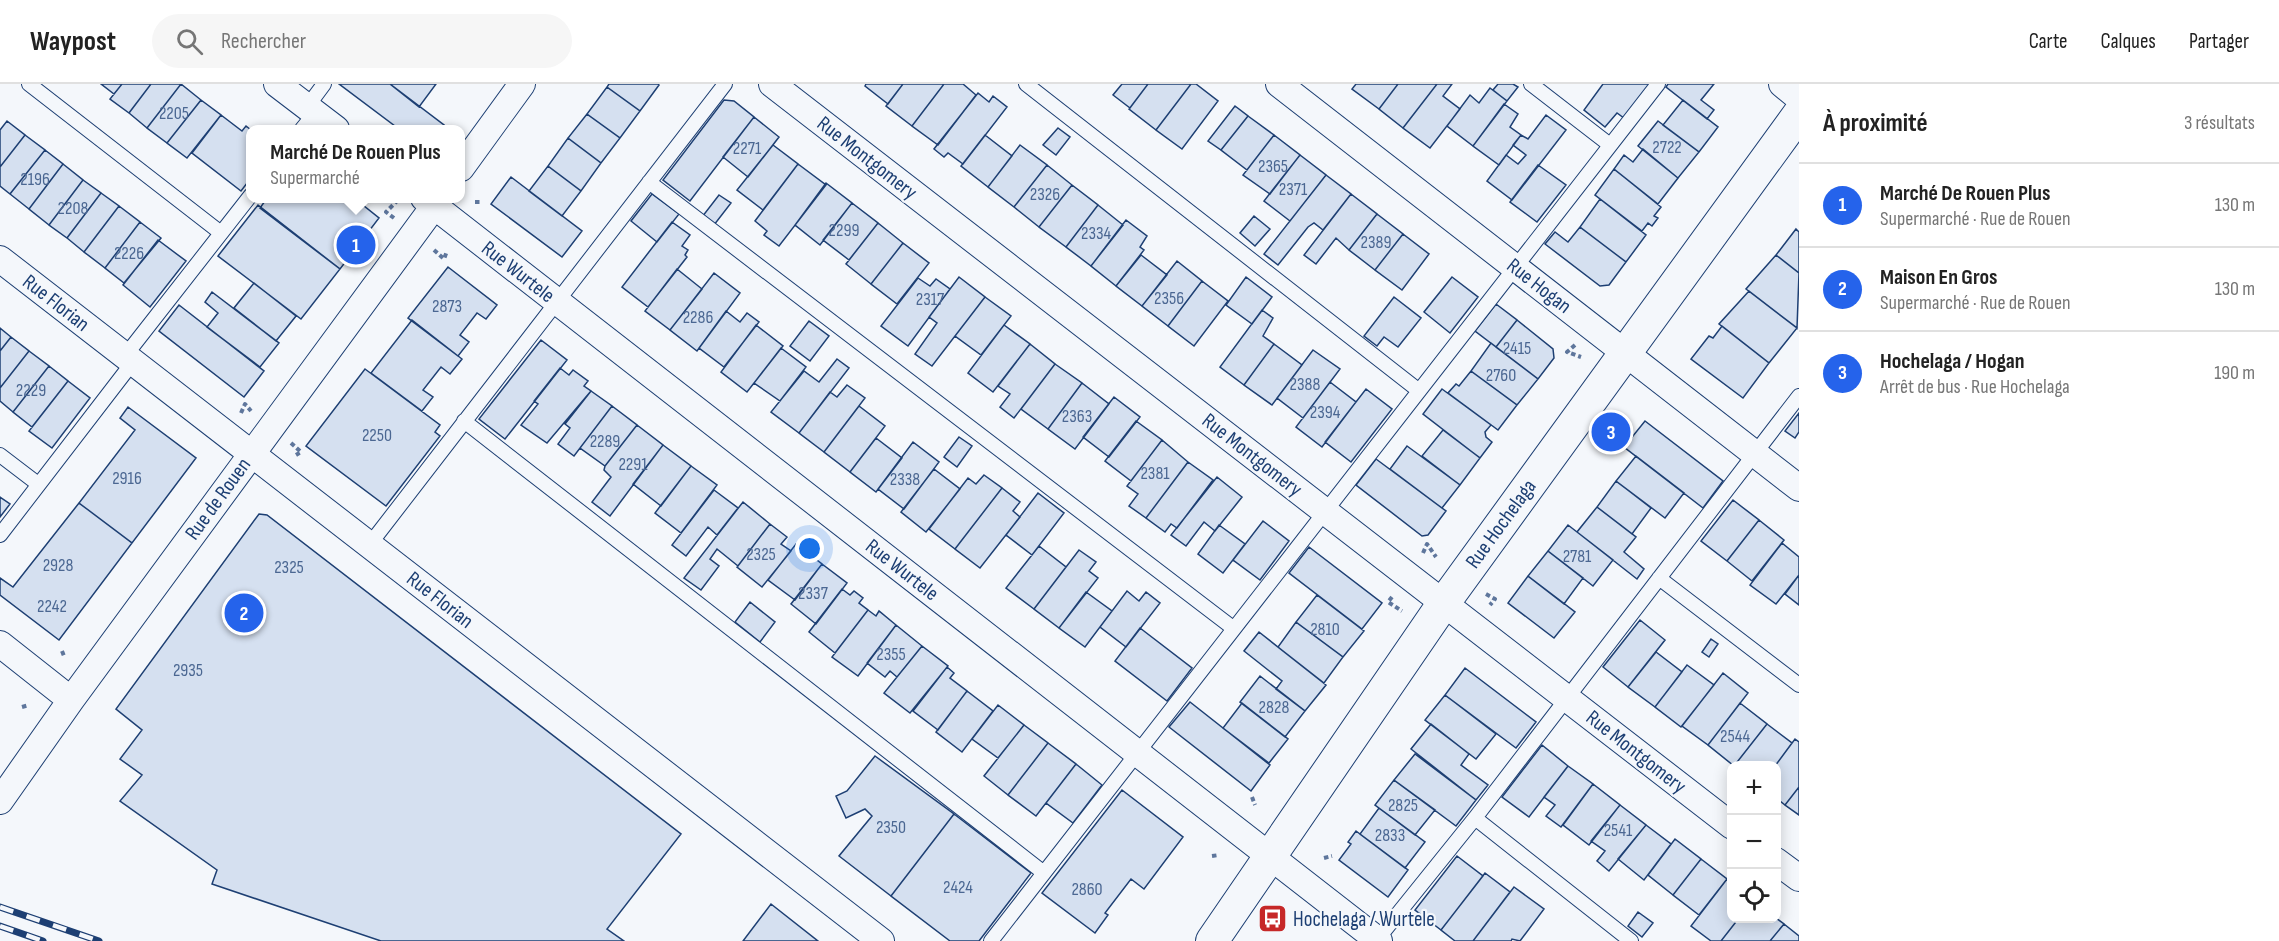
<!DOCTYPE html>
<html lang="fr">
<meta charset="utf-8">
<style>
body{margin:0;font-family:"Sofia Sans Condensed",sans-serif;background:#f6f6f6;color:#222}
.controls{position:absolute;right:18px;bottom:18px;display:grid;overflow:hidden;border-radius:12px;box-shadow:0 3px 15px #0003}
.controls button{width:54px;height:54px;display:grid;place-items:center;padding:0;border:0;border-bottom:2px solid #e0e0e0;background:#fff;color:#222;font:30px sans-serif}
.you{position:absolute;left:810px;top:465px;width:21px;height:21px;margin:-15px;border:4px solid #fff;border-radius:50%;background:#1a73e8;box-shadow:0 0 0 9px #1a73e833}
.badge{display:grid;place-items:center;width:39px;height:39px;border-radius:50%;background:#2563eb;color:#fff;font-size:20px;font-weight:700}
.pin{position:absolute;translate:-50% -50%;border:3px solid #fff;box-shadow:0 2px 6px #0006}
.popup{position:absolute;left:246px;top:41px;width:219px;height:78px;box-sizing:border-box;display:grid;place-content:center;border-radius:12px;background:#fff;filter:drop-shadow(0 2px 4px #0005);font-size:20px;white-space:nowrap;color:#767676}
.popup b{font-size:22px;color:#222}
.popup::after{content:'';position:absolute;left:50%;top:100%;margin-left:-12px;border:12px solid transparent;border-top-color:#fff}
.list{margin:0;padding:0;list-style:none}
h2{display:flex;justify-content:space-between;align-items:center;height:78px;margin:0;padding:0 24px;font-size:26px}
h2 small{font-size:20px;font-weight:400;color:#767676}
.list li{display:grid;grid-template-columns:39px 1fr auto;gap:18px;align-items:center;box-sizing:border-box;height:84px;padding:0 24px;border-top:2px solid #e0e0e0}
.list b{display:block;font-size:22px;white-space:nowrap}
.list p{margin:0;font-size:20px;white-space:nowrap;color:#767676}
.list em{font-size:20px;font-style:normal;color:#767676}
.icon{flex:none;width:33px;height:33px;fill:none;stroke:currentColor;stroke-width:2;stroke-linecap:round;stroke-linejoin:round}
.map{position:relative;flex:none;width:1799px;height:857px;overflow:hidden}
header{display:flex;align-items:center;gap:36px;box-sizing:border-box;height:84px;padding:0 30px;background:#fff;border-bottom:2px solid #e0e0e0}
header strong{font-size:28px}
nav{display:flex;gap:33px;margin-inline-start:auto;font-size:21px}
.search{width:420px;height:54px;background:#f6f6f6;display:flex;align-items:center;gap:15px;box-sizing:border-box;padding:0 21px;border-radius:33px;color:#767676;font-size:22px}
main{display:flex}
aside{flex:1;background:#fff}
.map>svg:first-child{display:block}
</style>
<header>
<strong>Waypost</strong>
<div class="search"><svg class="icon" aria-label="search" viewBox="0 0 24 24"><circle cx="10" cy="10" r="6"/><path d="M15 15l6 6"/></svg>Rechercher</div>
<nav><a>Carte</a><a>Calques</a><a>Partager</a></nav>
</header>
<main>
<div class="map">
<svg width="1799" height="857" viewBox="0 0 1799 857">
<rect width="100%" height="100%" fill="#f4f7fb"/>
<path fill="#d5e0f0" stroke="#1d3f73" stroke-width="1.5" d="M101,0H122L114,10Z
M122,0H151L129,29L110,15Z
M151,0H181L147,44L129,29Z
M181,0L201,16L167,59L147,44Z
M339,0H390L444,41L441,45H399Z
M390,0H436L419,23Z
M609,0H658L659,1L640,27L607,3Z
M866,0H903L888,20L865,2Z
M903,0H944L912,42L886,22Z
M944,0H963L976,11L938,61L912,42Z
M1122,0H1148L1130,24L1113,11Z
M1148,0H1191L1156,46L1129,25Z
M1191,0H1196L1218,17L1182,65L1156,46Z
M1356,0H1398L1379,25L1352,5Z
M1398,0H1437L1403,44L1379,25Z
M1437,0H1452L1443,12L1460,25L1430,64L1403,44Z
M1498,0H1513L1518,3L1507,17L1493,6Z
M1603,0H1655L1628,37L1617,29L1605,43L1584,26Z
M1668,0H1714L1701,16L1714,26L1707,35L1666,3Z
M607,3L640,27L620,54L587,30Z
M1490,4L1507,17L1473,62L1447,42L1470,11L1479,19Z
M978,9L989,18L993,12L1007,23L963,80L948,69L944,73L934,65Z
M201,16L221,31L187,74L167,59Z
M724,16L734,17L754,33L690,117L663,96Z
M1683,16L1718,43L1699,68L1663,41Z
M1504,20L1518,30L1510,43L1521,51L1499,81L1473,62Z
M1235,22L1248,32L1221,66L1208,57Z
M587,30L620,54L601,79L568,54Z
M221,31L242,47L246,42L251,46V94L241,107L192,69Z
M1546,31L1566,46L1512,116L1487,97L1506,71L1518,80L1526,71L1513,61L1521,51L1528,55Z
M1248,32L1274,51L1247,86L1221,66Z
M754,33L779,53L748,93L723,73Z
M7,37L25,51L0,83V46Z
M1658,37L1699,68L1678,94L1638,62Z
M1058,44L1070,53L1056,71L1043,61Z
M25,51L45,66L10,110L0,102V83Z
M985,51L1012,72L988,103L961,82Z
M1274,51L1300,71L1270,110L1243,91Z
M568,54L601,79L581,107L548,82Z
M773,61L798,80L763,126L737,106Z
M1020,61L1047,81L1014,123L988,103Z
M1643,65L1678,94L1658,120L1614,85L1624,71L1633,78Z
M45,66L63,80L29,125L10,110Z
M1300,71L1326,91L1290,137L1264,117Z
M63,80L83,96L49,141L29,125Z
M798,80L826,101L779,162L764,151L767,147L755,137Z
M1047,81L1072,101L1039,143L1014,123Z
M1538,81L1566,101L1537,138L1510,118Z
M548,82L581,107L562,132L529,107Z
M1614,85L1661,123L1654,132L1658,134L1652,142L1648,139L1642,147L1595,111Z
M1326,91L1351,110L1323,146L1314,139L1308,143L1278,181L1264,170Z
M511,93L582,147L562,173L491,120Z
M83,96L101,109L67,154L49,141Z
M826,99L852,119L820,161L795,141Z
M1072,101L1098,121L1066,163L1039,143Z
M101,109L119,122L84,168L67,154Z
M652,110L679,130L657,158L631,137Z
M1351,110L1377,130L1349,166L1336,154L1316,180L1304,171Z
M719,111L731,119L714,141L702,133Z
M267,114H354L379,134L340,185L260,124Z
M1600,115L1646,151L1626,178L1580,143Z
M852,119L878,139L849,176L823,156Z
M258,121L340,185L301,235L218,172Z
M1098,121L1123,141L1091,182L1066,163Z
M119,122L140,138L105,184L84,168Z
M1377,130L1403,150L1375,186L1349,166Z
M1254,132L1270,145L1255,162L1240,149Z
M1126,136L1147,152L1140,163L1144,166L1116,202L1091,182Z
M140,138L161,154L124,199L105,184Z
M672,138L690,151L682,162L688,166L685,171L687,173L648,223L622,203Z
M878,139L903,159L871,200L846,180Z
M1580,143L1626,178L1609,201L1600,202L1545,160L1555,148L1568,158Z
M1796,145L1799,148V189L1776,171Z
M1403,150L1429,170L1402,206L1375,186Z
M158,156L186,177L150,223L123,201Z
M903,159L929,179L897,220L871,200Z
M1141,171L1167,191L1142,222L1116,202Z
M1776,171L1799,189L1797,244L1746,205Z
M1177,177L1202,197L1168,242L1142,222Z
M448,183L497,221L486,235L477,229L460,251L469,258L458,272L408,234Z
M677,185L702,205L670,246L645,227Z
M714,189L740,209L697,267L670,246Z
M959,193L985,213L932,282L915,270L937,239L929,233Z
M1246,193L1272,213L1252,240L1226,221Z
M1452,193L1478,213L1450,249L1424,228Z
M918,194L930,202L936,195L950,205L908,262L881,242Z
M1202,197L1228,217L1194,262L1168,242Z
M254,199L296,232L276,257L234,224Z
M1749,207L1797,244L1769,279L1719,240Z
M212,208L279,259L260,283L207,243L218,229L205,218Z
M985,213L1011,232L981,271L955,252Z
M1394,213L1421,234L1398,263L1384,253L1377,262L1364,252Z
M1496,220L1517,236L1496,263L1475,247Z
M179,221L264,287L244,313L159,247Z
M1262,226L1273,234L1263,252L1274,260L1244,301L1220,283Z
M726,227L740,238L747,229L759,238L724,283L699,264Z
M412,236L462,275L450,290L441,283L423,306L433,313L422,327L371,289Z
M1517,236L1553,265L1554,274L1538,295L1496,263Z
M809,237L829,252L810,277L790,262Z
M756,241L783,262L747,308L721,288Z
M1004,241L1030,260L993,308L968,289Z
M1722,242L1769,279L1743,314L1691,275L1709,252L1713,254Z
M0,244L11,253L0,267Z
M11,253L29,267L0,304V267Z
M541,256L567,276L505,355L479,335Z
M1491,259L1538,295L1517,321L1471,287Z
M1030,260L1055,280L1014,334L1000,323L1010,310L998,302Z
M1274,260L1302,281L1272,321L1244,301Z
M781,264L806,283L780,317L754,299Z
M1313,266L1340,285L1303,334L1277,314Z
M29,267L49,282L13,328L0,317V304Z
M837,275L849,284L799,349L771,328L804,287L819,298Z
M1055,280L1082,299L1048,345L1021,325Z
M49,282L68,297L32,343L13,328Z
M560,284L569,291L573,286L588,297L584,302L591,307L547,359L521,341L538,320L534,317Z
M365,285L440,341L435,348L440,352L386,422L306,362Z
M1471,287L1517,321L1498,346L1448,309L1456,300L1459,302Z
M68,297L90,314L52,364L29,347Z
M1330,298L1356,318L1322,363L1296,343Z
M1082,299L1109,320L1075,365L1048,345Z
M847,301L865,314L824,368L799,349L830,308L837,313Z
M1366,305L1392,325L1351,378L1325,358Z
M1442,305L1491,341L1485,348L1486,353L1492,358L1480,374L1423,330Z
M591,307L612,322L574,372L558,360L570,344L565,340Z
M1114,313L1140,333L1109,373L1083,353Z
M612,322L637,341L605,382L580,364Z
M859,322L885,342L850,388L824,368Z
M128,323L196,374L132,459L79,419L135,346L120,334Z
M1799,329V348L1795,354L1785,347Z
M1136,337L1162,356L1131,397L1105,377Z
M1645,337L1723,397L1703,424L1624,363Z
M637,341L663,361L610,432L592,418L611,393L604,386L605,382Z
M1443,346L1480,374L1460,401L1422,372Z
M959,353L972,362L957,383L944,373Z
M876,354L902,374L876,408L850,388Z
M1162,356L1188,378L1146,434L1129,422L1138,410L1127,402Z
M913,358L939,378L904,425L878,405Z
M663,361L691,382L661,422L633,400Z
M1407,362L1460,401L1442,424L1390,385Z
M1636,372L1684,409L1665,434L1616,397Z
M1376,375L1446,427L1428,451L1422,452L1356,401Z
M1188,378L1213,396L1177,444L1171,440L1165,448L1146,434Z
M691,382L717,401L681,449L655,429Z
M934,385L960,405L926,448L901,428Z
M984,391L1002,404L955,465L929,445L968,394L976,400Z
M1217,393L1242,413L1215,447L1204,438L1186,462L1171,451Z
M1616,397L1651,424L1632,450L1597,423Z
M1002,404L1020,418L1013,427L1020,433L980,484L955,465Z
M714,406L738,424L717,451L708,443L686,472L672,461Z
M1038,409L1064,429L1032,471L1006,451Z
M0,413L10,420L0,433Z
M1733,416L1759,436L1727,477L1701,457Z
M743,418L770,440L738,482L717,465L710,475L719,482L701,506L684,494Z
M79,419L132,459L59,556L0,511V494L13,503Z
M1597,423L1636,453L1624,468L1644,485L1637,495L1577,448Z
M259,430L267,431L681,750L607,845L624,857H381L212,800L217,786L120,717L142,691L120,675L142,646L116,625Z
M1759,436L1784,456L1752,497L1727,477Z
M1263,437L1289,457L1260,496L1233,476Z
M770,440L787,453L781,460L791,467L762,503L737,483Z
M1219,441L1245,460L1223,489L1198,470Z
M1568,441L1613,476L1593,502L1548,467Z
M1782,459L1799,473V491L1776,520L1750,501Z
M796,460L822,480L795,516L768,496Z
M1039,462L1066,483L1034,525L1006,504Z
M1309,463L1382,519L1362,545L1289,489Z
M1079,466L1096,478L1089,487L1098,494L1059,544L1034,525Z
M1548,467L1583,494L1564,520L1528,492Z
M822,480L847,499L816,540L791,520Z
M1799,491V521L1785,510Z
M1528,492L1575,528L1554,554L1508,519Z
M842,505L850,511L854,507L863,514L859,519L868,526L835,569L809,548Z
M1127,507L1139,517L1146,508L1160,519L1126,563L1100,543Z
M1086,508L1112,527L1085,563L1059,544Z
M1317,511L1364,547L1343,573L1296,538Z
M750,518L775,538L760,558L735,538Z
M868,526L876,532L879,527L896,541L858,592L832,573Z
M1640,536L1665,556L1628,603L1603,583Z
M1296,538L1343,573L1324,599L1278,563Z
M896,541L922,562L897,593L890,587L885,593L867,579Z
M1140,544L1192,584L1167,617L1115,577Z
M1259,548L1326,601L1305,627L1276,605L1282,597L1244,567Z
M1711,555L1718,560L1709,573L1702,568Z
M922,562L948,582L910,629L884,609Z
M1656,568L1682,588L1655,623L1628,603Z
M1687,581L1714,601L1681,643L1655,623Z
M947,583L954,589L950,594L967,607L938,646L913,627Z
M1465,584L1536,638L1516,664L1445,611Z
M1723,589L1748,609L1708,661L1682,642Z
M1260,592L1305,627L1285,653L1240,618Z
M967,607L993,627L962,668L936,648Z
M1445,611L1496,650L1476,675L1425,636Z
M1190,618L1270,681L1251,707L1169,643Z
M1242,619L1288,655L1269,679L1223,644Z
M1740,619L1767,640L1734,682L1708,661Z
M998,621L1024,641L998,674L972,655Z
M1431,640L1469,670L1461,681L1488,701L1476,716L1411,665Z
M1767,640L1792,659L1775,682H1734Z
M1024,641L1048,659L1008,711L984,692Z
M1795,655L1799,658V703L1785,721L1776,714L1775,682Z
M1048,659L1076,680L1036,732L1008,711Z
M1542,661L1568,682L1529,733L1502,713Z
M1415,670L1476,716L1456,742L1394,696Z
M875,672L954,730L891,812L839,772L872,732L865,725L846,734L836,712L847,707Z
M1076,680L1102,701L1073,739L1046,719Z
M1568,682L1593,700L1561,743L1546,732L1555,721L1544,713Z
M1394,696L1435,726L1415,751L1375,721Z
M1593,700L1620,721L1589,761L1563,741Z
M1799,703V731L1785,721Z
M1122,706L1183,753L1144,805L1131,795L1105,829L1108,831L1095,849L1042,809Z
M1620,721L1646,741L1609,787L1597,777L1605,767L1591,757Z
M1379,724L1425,758L1405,784L1360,750Z
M954,730L1031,789L979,857H950L891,812Z
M1646,741L1671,760L1644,796L1618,775Z
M1356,747L1408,786L1388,813L1339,776L1351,760L1348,758Z
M1675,755L1701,775L1673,811L1648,791Z
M1457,772L1483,792L1441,846L1415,826Z
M1701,775L1727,795L1699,831L1673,811Z
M1485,789L1510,808L1473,857H1455L1441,846Z
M1727,795L1732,799V834H1739L1721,857H1711L1691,842Z
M1514,803L1544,825L1520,857L1512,855L1511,857H1473Z
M771,820L818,857H743Z
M1638,828L1653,839L1642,853L1628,842Z
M1739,834H1776L1784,840L1770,857H1721Z
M1784,840L1799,852V857H1770Z"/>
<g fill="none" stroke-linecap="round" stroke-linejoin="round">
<defs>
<path id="service" d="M29,0L221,149
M1026,0L1418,306
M1531,0L1610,61
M307,23L324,0
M302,45L315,29
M649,98L1233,544
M125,272L251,111
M464,337L1044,789
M0,371L38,400
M0,451L133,278
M370,460L725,0
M1659,494L1799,601
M1475,734L1631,857
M991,857L1658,0
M1376,857L1475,734L1799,312"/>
<path id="minor" d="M277,0L336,45
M772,0L1732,742
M1279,0L1799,404
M1782,0L1799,14
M461,84L522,0
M424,114L1379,857
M0,175L881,857
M0,560L71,616
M0,717L71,616L440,114
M1776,777L1799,794"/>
<path id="tertiary" d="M1212,857L1443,520L1799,30"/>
</defs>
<use href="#service" stroke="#1d3f73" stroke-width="16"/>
<use href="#minor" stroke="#1d3f73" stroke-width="28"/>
<use href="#tertiary" stroke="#1d3f73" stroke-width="34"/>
<path stroke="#5e769c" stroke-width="4" stroke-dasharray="4.5 3" stroke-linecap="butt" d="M475,118H482
M394,134L386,128L397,117
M434,166L444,175L447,167
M1575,261L1567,268L1581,273
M241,329L245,320L251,327
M291,359L301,368L296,371
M1423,469L1427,460L1436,473
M1486,510L1495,515L1490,521
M1392,513L1388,518L1402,527
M62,567L64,572
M22,623L29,621
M1252,713L1255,721
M1212,772L1219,771
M1324,774L1332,772"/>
<use href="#service" stroke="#f4f7fb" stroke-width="14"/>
<use href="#minor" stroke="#f4f7fb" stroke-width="26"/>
<use href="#tertiary" stroke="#f4f7fb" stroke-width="32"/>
<defs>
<path id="rail" d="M0,823L99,857
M0,842L43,857"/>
</defs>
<use href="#rail" stroke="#1d3f73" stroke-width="7"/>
<use href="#rail" stroke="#f4f7fb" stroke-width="4.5" stroke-dasharray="14" stroke-linecap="butt"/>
</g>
<defs>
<symbol id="bus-square" viewBox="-11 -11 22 22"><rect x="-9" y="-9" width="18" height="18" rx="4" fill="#c62828" stroke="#f4f7fb"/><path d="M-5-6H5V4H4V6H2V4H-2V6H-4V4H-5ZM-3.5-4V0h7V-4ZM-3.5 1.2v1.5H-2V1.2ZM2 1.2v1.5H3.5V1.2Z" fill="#fff"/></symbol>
</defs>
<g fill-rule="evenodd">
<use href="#bus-square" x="1256" y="818" width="33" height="33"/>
</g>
<g text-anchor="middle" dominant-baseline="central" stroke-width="4.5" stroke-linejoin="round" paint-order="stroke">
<g font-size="18" fill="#4b6792">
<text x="174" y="29">2205</text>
<text x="1667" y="63">2722</text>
<text x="747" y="64">2271</text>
<text x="1273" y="82">2365</text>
<text x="35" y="95">2196</text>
<text x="1293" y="105">2371</text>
<text x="1045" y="110">2326</text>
<text x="73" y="124">2208</text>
<text x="844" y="146">2299</text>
<text x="1096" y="149">2334</text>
<text x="1376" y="158">2389</text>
<text x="129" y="169">2226</text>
<text x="1169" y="214">2356</text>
<text x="930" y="215">2317</text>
<text x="447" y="222">2873</text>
<text x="698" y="233">2286</text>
<text x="1517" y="264">2415</text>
<text x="1501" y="291">2760</text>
<text x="1305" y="300">2388</text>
<text x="31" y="306">2229</text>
<text x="1325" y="328">2394</text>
<text x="1077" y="332">2363</text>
<text x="377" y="351">2250</text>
<text x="605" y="357">2289</text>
<text x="633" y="380">2291</text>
<text x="1155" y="389">2381</text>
<text x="127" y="394">2916</text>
<text x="905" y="395">2338</text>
<text x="761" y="470">2325</text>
<text x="1577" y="472">2781</text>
<text x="58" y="481">2928</text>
<text x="289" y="483">2325</text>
<text x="813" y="509">2337</text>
<text x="52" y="522">2242</text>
<text x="1325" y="545">2810</text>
<text x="891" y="570">2355</text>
<text x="188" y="586">2935</text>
<text x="1274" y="623">2828</text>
<text x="1735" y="652">2544</text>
<text x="1403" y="721">2825</text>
<text x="891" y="743">2350</text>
<text x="1618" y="746">2541</text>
<text x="1390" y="751">2833</text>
<text x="958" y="803">2424</text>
<text x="1087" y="805">2860</text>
</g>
<g font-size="21" fill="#1d3f73" stroke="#f4f7fb">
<text transform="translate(867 74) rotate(38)">Rue Montgomery</text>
<text transform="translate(518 188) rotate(38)">Rue Wurtele</text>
<text transform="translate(1539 202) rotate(38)">Rue Hogan</text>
<text transform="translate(56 219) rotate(38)">Rue Florian</text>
<text transform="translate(1252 371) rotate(38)">Rue Montgomery</text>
<text transform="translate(218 415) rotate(-54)">Rue de Rouen</text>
<text transform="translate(1501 440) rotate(-54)">Rue Hochelaga</text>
<text transform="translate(902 486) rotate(38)">Rue Wurtele</text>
<text transform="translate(440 516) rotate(38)">Rue Florian</text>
<text transform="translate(1636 668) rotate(38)">Rue Montgomery</text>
</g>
<g font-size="21" fill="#1d3f73" stroke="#f4f7fb" text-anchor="start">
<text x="1293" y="835">Hochelaga / Wurtele</text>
</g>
</g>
</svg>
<div class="controls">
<button>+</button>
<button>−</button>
<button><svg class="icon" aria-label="locate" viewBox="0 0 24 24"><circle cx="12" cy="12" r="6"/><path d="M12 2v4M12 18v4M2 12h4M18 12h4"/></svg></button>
</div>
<div class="you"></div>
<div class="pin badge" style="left:356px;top:161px">1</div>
<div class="popup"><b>Marché De Rouen Plus</b>Supermarché</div>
<div class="pin badge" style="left:244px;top:529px">2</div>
<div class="pin badge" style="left:1611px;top:348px">3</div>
</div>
<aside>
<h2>À proximité<small>3 résultats</small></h2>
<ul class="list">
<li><span class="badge">1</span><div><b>Marché De Rouen Plus</b><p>Supermarché · Rue de Rouen</p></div><em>130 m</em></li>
<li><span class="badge">2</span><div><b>Maison En Gros</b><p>Supermarché · Rue de Rouen</p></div><em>130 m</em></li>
<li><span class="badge">3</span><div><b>Hochelaga / Hogan</b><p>Arrêt de bus · Rue Hochelaga</p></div><em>190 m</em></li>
</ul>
</aside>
</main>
